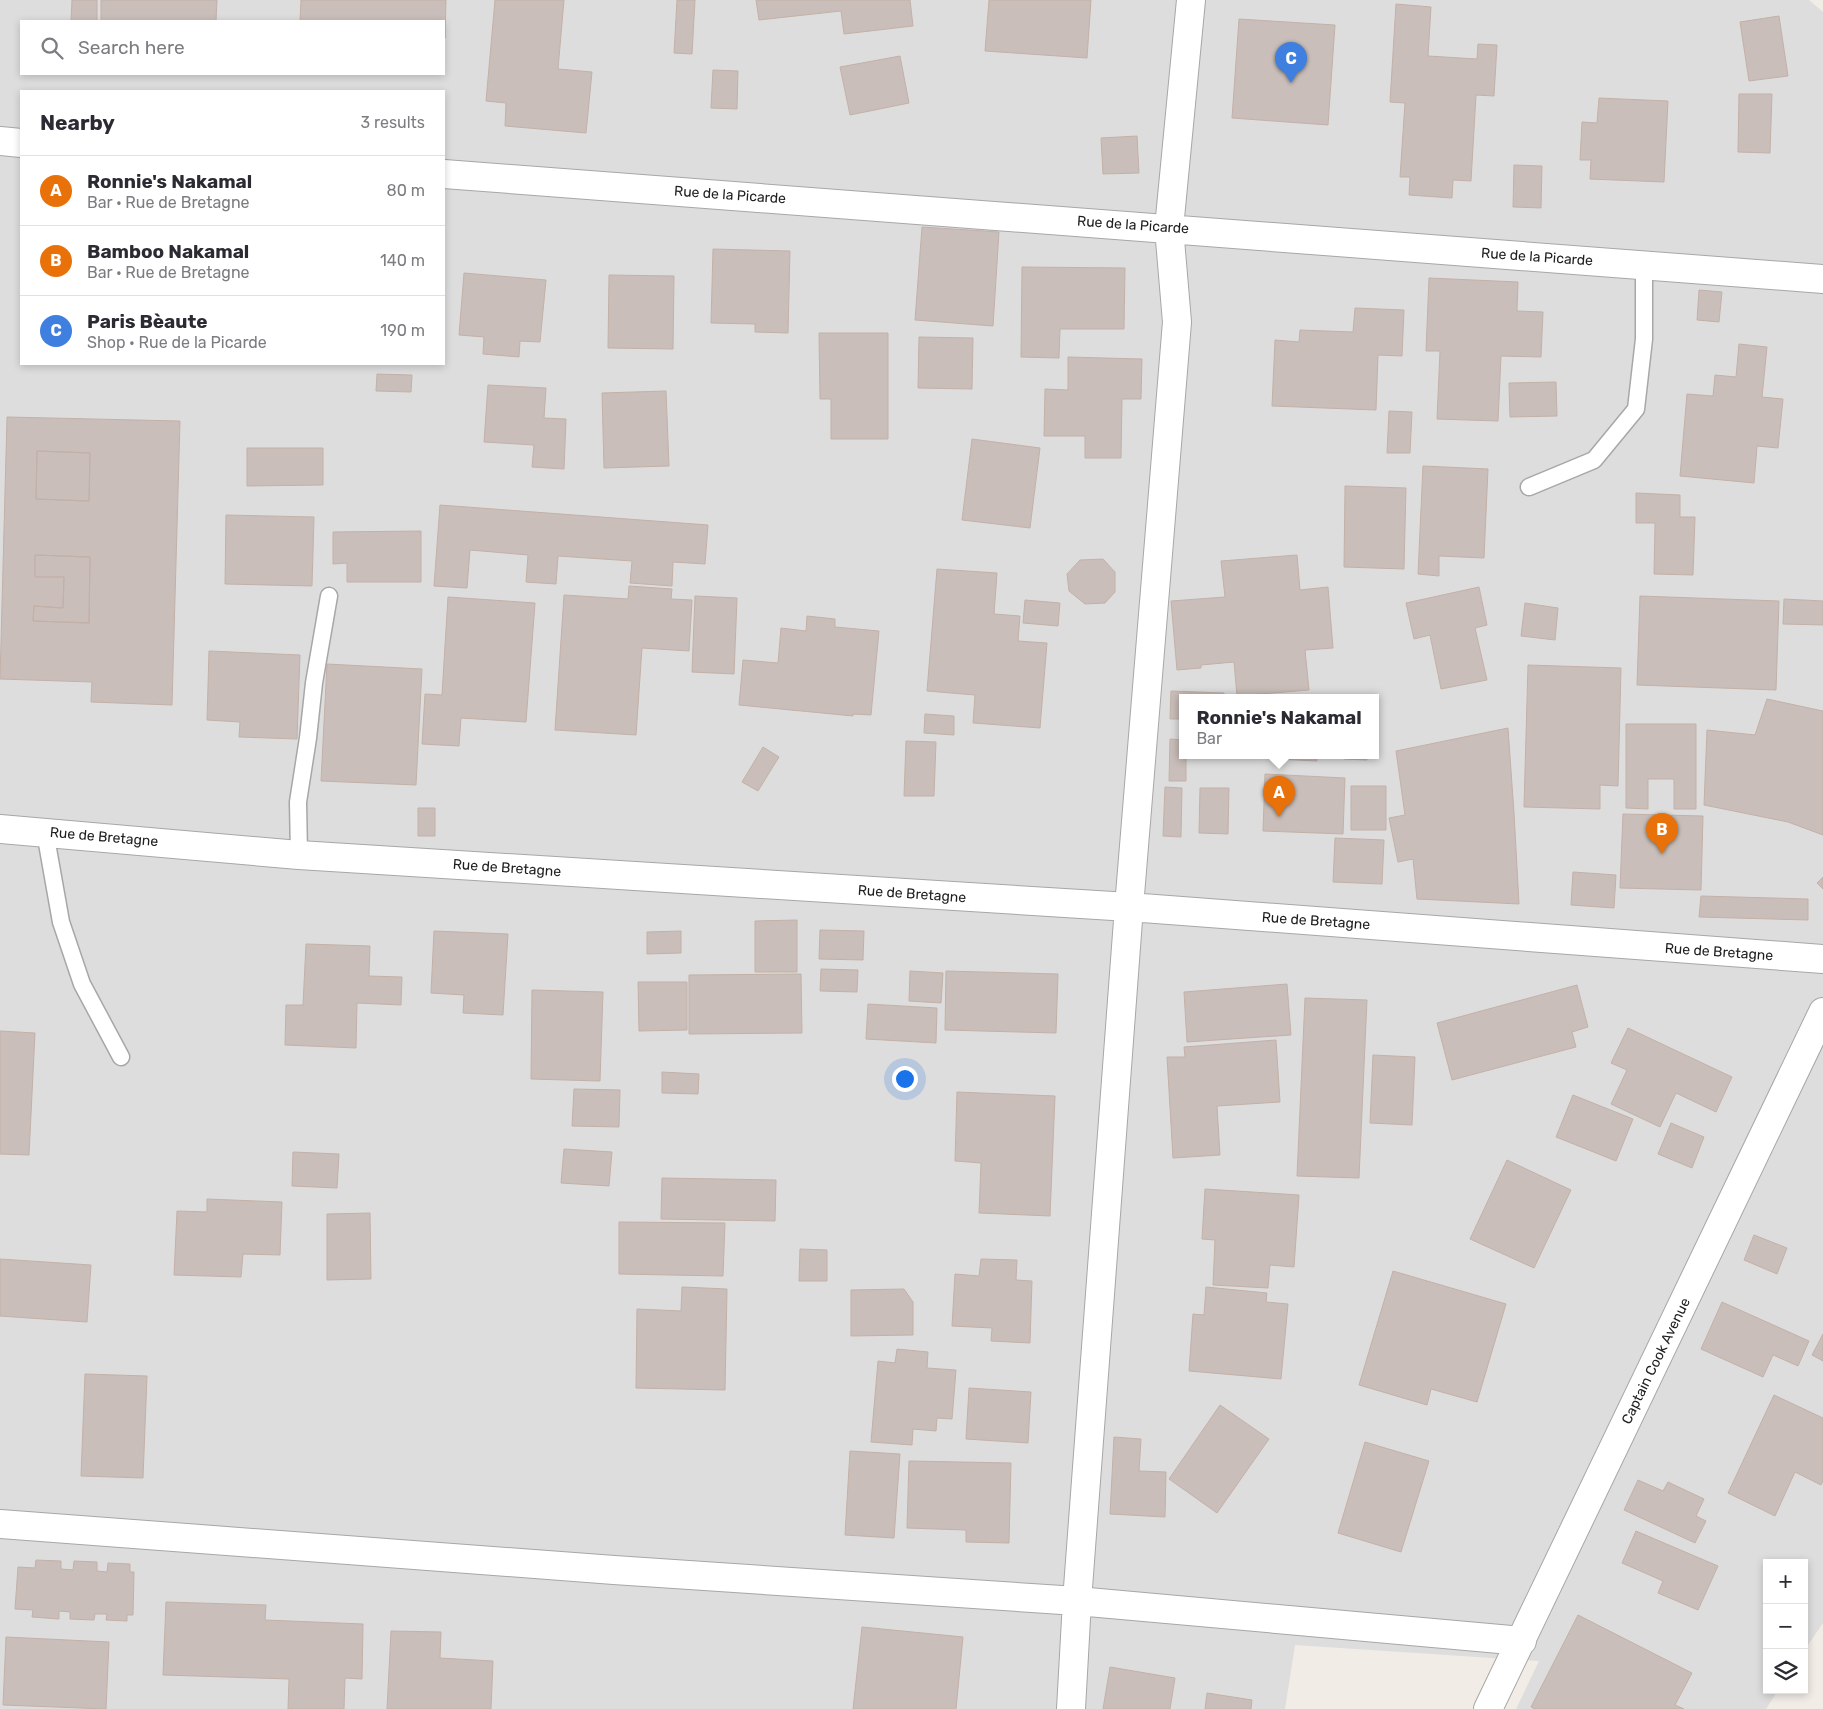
<!DOCTYPE html>
<meta charset="utf-8">
<style>
body{margin:0;font-family:Rubik,sans-serif;background:#f2f2f3;color:#2b2b33}
.controls{position:absolute;right:15px;bottom:15px;display:grid;overflow:hidden;border-radius:0px;box-shadow:0 2px 8px #0003}
.controls button{width:45px;height:45px;display:grid;place-items:center;padding:0;border:0;border-bottom:1px solid #e1e1e2;background:#fff;color:#2b2b33;font:25px sans-serif}
.you{position:absolute;left:904px;top:1078px;width:18px;height:18px;margin:-12px;border:4px solid #fff;border-radius:50%;background:#1a73e8;box-shadow:0 0 0 8px #1a73e833}
.badge{display:grid;place-items:center;width:32px;height:32px;border-radius:50%;background:#d00019;color:#fff;font-size:16px;font-weight:700}
.pin{position:absolute;translate:-50% -41px;filter:drop-shadow(0 1px 2px #0008)}
.pin::after{content:'';position:absolute;top:26px;width:18px;height:15px;background:inherit;clip-path:polygon(0 0,100% 0,50% 100%)}
.popup{position:absolute;left:1179px;top:694px;width:200px;height:65px;box-sizing:border-box;display:grid;place-content:center;border-radius:0px;background:#fff;filter:drop-shadow(0 1px 4px #0005);font-size:16px;white-space:nowrap;color:#7c7c81}
.popup b{font-size:19px;color:#2b2b33}
.popup::after{content:'';position:absolute;left:50%;top:100%;margin-left:-10px;border:10px solid transparent;border-top-color:#fff}
.list{margin:0;padding:0;list-style:none}
h2{display:flex;justify-content:space-between;align-items:center;height:65px;margin:0;padding:0 20px;font-size:21px}
h2 small{font-size:16px;font-weight:400;color:#7c7c81}
.list li{display:grid;grid-template-columns:32px 1fr auto;gap:15px;align-items:center;box-sizing:border-box;height:70px;padding:0 20px;border-top:1px solid #e1e1e2}
.list b{display:block;font-size:19px;white-space:nowrap}
.list p{margin:0;font-size:16px;white-space:nowrap;color:#7c7c81}
.list em{font-size:16px;font-style:normal;color:#7c7c81}
.icon{flex:none;width:28px;height:28px;fill:none;stroke:currentColor;stroke-width:2;stroke-linecap:round;stroke-linejoin:round}
.map{position:relative;flex:none;width:1823px;height:1709px;overflow:hidden}
.search{position:absolute;background:#fff;box-shadow:0 2px 8px #0003;left:20px;top:20px;width:425px;height:55px;display:flex;align-items:center;gap:12px;box-sizing:border-box;padding:0 18px;border-radius:0px;color:#7c7c81;font-size:19px}
.panel{position:absolute;background:#fff;box-shadow:0 2px 8px #0003;left:20px;top:90px;width:425px;height:275px;border-radius:0px}
.map>svg:first-child{display:block}
</style>
<div class="map">
<svg width="1823" height="1709" viewBox="0 0 1823 1709">
<rect width="100%" height="100%" fill="#f1ece6"/>
<path fill="#dedddd" fill-rule="evenodd" d="M0,0H1809L1823,12V1623L1804,1651V1563H1767V1690H1778L1766,1709H1516L1539,1661L1295,1645L1285,1709H0ZM21,21H444V74H21ZM21,91H444V364H21ZM1183,698H1375V756H1183Z"/>
<path fill="#c9beb9" stroke="#c3b1a8" fill-rule="evenodd" d="M72,0H97V21H71Z
M101,0H217L216,21H101Z
M301,0H446L445,38L444,21H300Z
M495,0H564L558,69L592,72L586,133L505,126L506,103L486,101Z
M677,0H695L692,54L674,53Z
M756,0H910L913,26L844,34L841,11L759,20Z
M989,0H1091L1087,58L985,51Z
M1396,4L1431,7L1428,56L1477,59L1478,44L1497,45L1494,96L1476,95L1471,181L1453,180L1452,198L1409,195L1410,177H1400L1405,103L1390,102Z
M1779,16L1788,76L1749,81L1740,22Z
M1239,19L1335,25L1328,125L1232,118Z
M900,56L909,103L850,115L840,67Z
M713,70L738,71L737,109L711,108Z
M1739,94H1772L1770,153L1738,152Z
M1599,98L1668,101L1664,182L1590,179L1591,160H1580L1582,122L1597,123Z
M1137,136L1139,173L1103,174L1101,138Z
M1514,165L1542,166L1541,208L1513,207Z
M922,227L999,232L993,326L915,320Z
M713,249L790,251L788,333L755,332V324L711,323Z
M1022,267L1125,268L1124,329H1060L1059,358L1021,357Z
M464,273L546,280L540,342L520,341L519,357L483,354L484,337L459,335Z
M609,275L674,276L673,349L608,348Z
M1429,278L1518,282L1517,311L1543,312L1541,357L1501,356L1498,421L1437,419L1440,351H1426Z
M1699,290L1722,292L1719,322L1697,320Z
M1355,308L1404,310L1402,356L1378,355L1376,410L1272,406L1275,340L1299,342L1300,330L1353,332Z
M819,333H888V439H831V399H820Z
M919,337L973,338L972,389L918,388Z
M1739,344L1767,347L1762,397L1783,399L1778,448L1757,446L1754,483L1680,476L1687,394L1713,396L1715,375L1736,377Z
M1068,357L1142,359L1141,399H1122L1121,458H1085V436H1044L1045,389L1068,390Z
M377,374L412,375L411,392L376,391Z
M1556,382L1557,416L1510,417L1509,383Z
M488,385L546,388L544,418L566,419L564,469L532,467L534,445L484,442Z
M666,391L669,466L604,468L602,393Z
M1389,411L1412,412L1410,453H1387Z
M7,417L180,421L172,705L91,702L92,682L0,679ZM37,451L90,453L89,501L36,499ZM35,555L90,557L89,623L33,621L34,606L63,608L64,577H35Z
M972,439L1040,448L1030,528L962,520Z
M247,448H323V485L247,486Z
M37,451L90,453L89,501L36,499Z
M1423,466L1488,469L1484,558L1439,556V576L1418,574Z
M1345,486L1406,488L1404,569L1344,567Z
M1636,493L1680,495V517H1695L1693,575L1654,574L1655,523H1636Z
M440,505L708,525L705,564L673,562L672,586L630,583L632,561L558,556L556,584L526,582L528,555L470,550L467,588L434,586Z
M226,515L314,517L312,586L225,584Z
M421,531V582H347V563L333,564V532Z
M35,555L90,557L89,623L33,621L34,606L63,608L64,577H35Z
M1297,555L1300,590L1328,587L1333,648L1305,650L1309,690L1237,696L1234,662L1201,665V668L1177,670L1171,601L1225,597L1221,561Z
M1103,559L1115,572V592L1105,603L1085,604L1069,591L1067,574L1080,560Z
M937,569L997,573L994,614L1020,616L1018,641L1047,643L1040,728L973,723L975,695L927,691Z
M629,586L672,589L671,599L692,600L689,651L642,648L636,735L555,730L564,595L628,599Z
M1479,587L1487,625L1475,628L1487,680L1441,689L1430,635L1414,639L1406,603Z
M695,596L737,598L734,674L692,672Z
M1640,596L1779,601L1776,690L1637,685Z
M448,597L535,603L526,722L461,718L459,746L422,744L425,694L442,695Z
M1784,599L1823,601V625L1783,624Z
M1025,600L1060,603L1058,626L1023,623Z
M1525,603L1558,608L1555,640L1521,636Z
M807,616L835,619V627L879,631L871,715L853,714V716L739,705L743,660L778,663L781,628L806,631Z
M209,651L300,655L297,739L239,737L240,722L207,720Z
M327,664L422,669L416,785L321,781Z
M1528,665L1621,668L1618,786L1600,785V809L1524,807Z
M1171,691L1224,693V698H1183V719H1170Z
M1767,699L1823,711V835L1788,822L1704,805L1707,730L1755,735Z
M925,714L954,716V735L924,733Z
M1626,724H1696V809H1674V779H1648V809L1626,808Z
M1508,728L1514,813L1519,904L1417,899L1413,859L1398,862L1389,818L1405,815L1396,751Z
M1170,739L1183,740V756H1186V781H1169Z
M906,741L936,742L934,796H904Z
M763,747L779,757L758,791L742,782Z
M1255,756H1317V761L1255,758Z
M1344,756H1367V760L1344,759Z
M1265,774L1345,778L1343,834L1263,831Z
M1351,786H1386V830H1351Z
M1165,787L1182,788L1181,837L1163,836Z
M1200,788H1229L1228,834L1199,833Z
M418,808H435V836H418Z
M1623,814L1703,816L1701,890L1620,888Z
M1335,838L1384,840L1382,884L1333,882Z
M1573,872L1616,875L1614,908L1571,905Z
M1823,877V889L1817,883Z
M1701,896L1808,899V920L1699,917Z
M797,920V972H755V921Z
M820,930L864,931L863,960L819,959Z
M434,931L508,934L503,1015L463,1013L464,995L431,993Z
M681,931V953L647,954V932Z
M306,944L370,946L369,976L402,977L401,1005L357,1003L356,1048L285,1045L286,1005H303Z
M821,969L858,970L857,992L820,991Z
M910,971L943,973L941,1003L909,1001Z
M946,971L1058,974L1056,1033L945,1030Z
M801,974L802,1033L689,1034V975Z
M638,982H687V1030L639,1031Z
M1287,984L1291,1035L1187,1042L1184,992Z
M1577,985L1588,1027L1572,1032L1576,1047L1452,1080L1437,1023Z
M532,990L603,992L600,1081L531,1079Z
M1305,998L1367,1000L1359,1178L1297,1176Z
M868,1004L937,1008L936,1043L866,1039Z
M1628,1028L1732,1077L1716,1112L1676,1093L1660,1127L1611,1104L1627,1070L1611,1063Z
M0,1031L35,1033L29,1155L0,1154Z
M1276,1040L1280,1102L1217,1106L1220,1155L1173,1158L1167,1057H1185L1184,1047Z
M1373,1055L1415,1057L1412,1125L1370,1123Z
M662,1072L699,1074L698,1094L662,1093Z
M574,1089L620,1090L619,1127L572,1126Z
M957,1092L1055,1096L1050,1216L979,1213L981,1163L955,1161Z
M1573,1095L1633,1119L1616,1161L1556,1137Z
M1671,1123L1704,1137L1692,1168L1658,1154Z
M564,1149L612,1152L609,1186L561,1183Z
M293,1152L339,1154L337,1188L292,1186Z
M1507,1160L1571,1190L1534,1268L1470,1239Z
M662,1178L776,1180L775,1221L661,1219Z
M1205,1189L1299,1195L1294,1267L1270,1265L1268,1288L1213,1285L1215,1240L1202,1239Z
M207,1199L282,1202L280,1255L243,1254L241,1277L174,1275L177,1211L207,1212Z
M370,1213L371,1279L327,1280V1214Z
M619,1222L725,1223L723,1276L619,1274Z
M1754,1235L1787,1248L1777,1274L1744,1260Z
M800,1249L827,1250V1281H799Z
M0,1259L91,1265L87,1322L0,1316Z
M981,1259L1017,1260L1016,1280L1032,1281L1030,1343L991,1341L992,1328L952,1326L955,1274L979,1276Z
M1393,1271L1506,1304L1477,1402L1431,1389L1427,1405L1359,1385Z
M682,1287L727,1289L725,1390L636,1388L637,1309L681,1311Z
M1206,1287L1267,1293L1266,1302L1288,1304L1281,1379L1189,1371L1193,1314L1204,1315Z
M904,1289L913,1302V1335L851,1336V1290Z
M1722,1302L1809,1341L1798,1366L1773,1355L1763,1377L1701,1349Z
M1823,1334V1361L1812,1355Z
M897,1349L928,1352L927,1368L956,1370L952,1419L937,1418L936,1431L913,1429L912,1445L871,1442L878,1361L895,1363Z
M85,1374L147,1376L143,1478L81,1476Z
M969,1388L1031,1392L1028,1443L966,1439Z
M1774,1395L1823,1418V1481L1821,1485L1795,1472L1775,1516L1728,1493Z
M1220,1405L1269,1439L1217,1513L1169,1479Z
M1114,1437L1141,1439L1139,1471L1166,1472L1165,1517L1110,1514Z
M1365,1442L1429,1461L1401,1552L1338,1533Z
M850,1451L900,1454L894,1538L845,1535Z
M909,1461L1011,1463L1009,1543L966,1542V1530L907,1528Z
M1638,1480L1663,1491L1668,1482L1704,1499L1696,1516L1706,1521L1695,1543L1624,1510Z
M1636,1531L1718,1566L1698,1610L1658,1593L1663,1581L1622,1563Z
M36,1560L61,1561V1569L73,1570L74,1561L97,1562V1571L107,1572L108,1563L130,1564V1572H134L133,1615H127V1621L106,1620L107,1614H95L94,1620L70,1619V1612L59,1611V1619L32,1617L33,1610L15,1609L18,1567L35,1568Z
M166,1602L266,1605L265,1620L363,1624L362,1679L345,1678L344,1709H288L289,1679L163,1675Z
M1578,1615L1692,1673L1675,1705L1684,1709H1535L1531,1707Z
M862,1627L963,1637L956,1709H853Z
M391,1631L441,1632L440,1658L493,1661L491,1709H387Z
M6,1637L109,1642L106,1709L3,1705Z
M1110,1667L1175,1678L1170,1709H1103Z
M1207,1693L1252,1700L1251,1709H1205Z"/>
<g fill="none" stroke-linecap="round" stroke-linejoin="round">
<defs>
<path id="service" d="M1529,487L1594,460L1636,409L1644,339V265
M45,832L61,922L82,984L121,1057
M299,855L298,802L308,738L314,683L329,596"/>
<path id="minor" d="M0,141L21,143
M444,174L1823,279
M0,829L299,855L1129,907L1823,959
M0,1524L614,1570L1077,1601L1522,1641
M1071,1709L1077,1601L1129,907L1177,322L1169,228L1191,0
M1488,1709L1823,1012"/>
</defs>
<use href="#service" stroke="#a7a7a7" stroke-width="19"/>
<use href="#minor" stroke="#a7a7a7" stroke-width="30"/>
<use href="#service" stroke="#fff" stroke-width="16"/>
<use href="#minor" stroke="#fff" stroke-width="28"/>
</g>
<g text-anchor="middle" dominant-baseline="central" stroke-width="5" stroke-linejoin="round" paint-order="stroke">
<g font-size="14" fill="#202020" stroke="#fff">
<text transform="translate(730 195) rotate(4)">Rue de la Picarde</text>
<text transform="translate(1133 225) rotate(4)">Rue de la Picarde</text>
<text transform="translate(1537 257) rotate(4)">Rue de la Picarde</text>
<text transform="translate(104 837) rotate(5)">Rue de Bretagne</text>
<text transform="translate(507 868) rotate(4)">Rue de Bretagne</text>
<text transform="translate(912 894) rotate(4)">Rue de Bretagne</text>
<text transform="translate(1316 921) rotate(4)">Rue de Bretagne</text>
<text transform="translate(1719 952) rotate(4)">Rue de Bretagne</text>
<text transform="translate(1656 1361) rotate(-64)">Captain Cook Avenue</text>
</g>
</g>
</svg>
<div class="controls">
<button>+</button>
<button>−</button>
<button><svg class="icon" aria-label="layers" viewBox="0 0 24 24"><path d="M12 4l9 5-9 5-9-5zM3 14l9 5 9-5"/></svg></button>
</div>
<div class="you"></div>
<div class="pin badge" style="left:1279px;top:817px;background:#e8710a">A</div>
<div class="popup"><b>Ronnie's Nakamal</b>Bar</div>
<div class="pin badge" style="left:1662px;top:854px;background:#e8710a">B</div>
<div class="pin badge" style="left:1291px;top:83px;background:#3f7fe0">C</div>
<div class="search"><svg class="icon" aria-label="search" viewBox="0 0 24 24"><circle cx="10" cy="10" r="6"/><path d="M15 15l6 6"/></svg>Search here</div>
<section class="panel">
<h2>Nearby<small>3 results</small></h2>
<ul class="list">
<li><span class="badge" style="background:#e8710a">A</span><div><b>Ronnie's Nakamal</b><p>Bar · Rue de Bretagne</p></div><em>80 m</em></li>
<li><span class="badge" style="background:#e8710a">B</span><div><b>Bamboo Nakamal</b><p>Bar · Rue de Bretagne</p></div><em>140 m</em></li>
<li><span class="badge" style="background:#3f7fe0">C</span><div><b>Paris Bèaute</b><p>Shop · Rue de la Picarde</p></div><em>190 m</em></li>
</ul>
</section>
</div>
